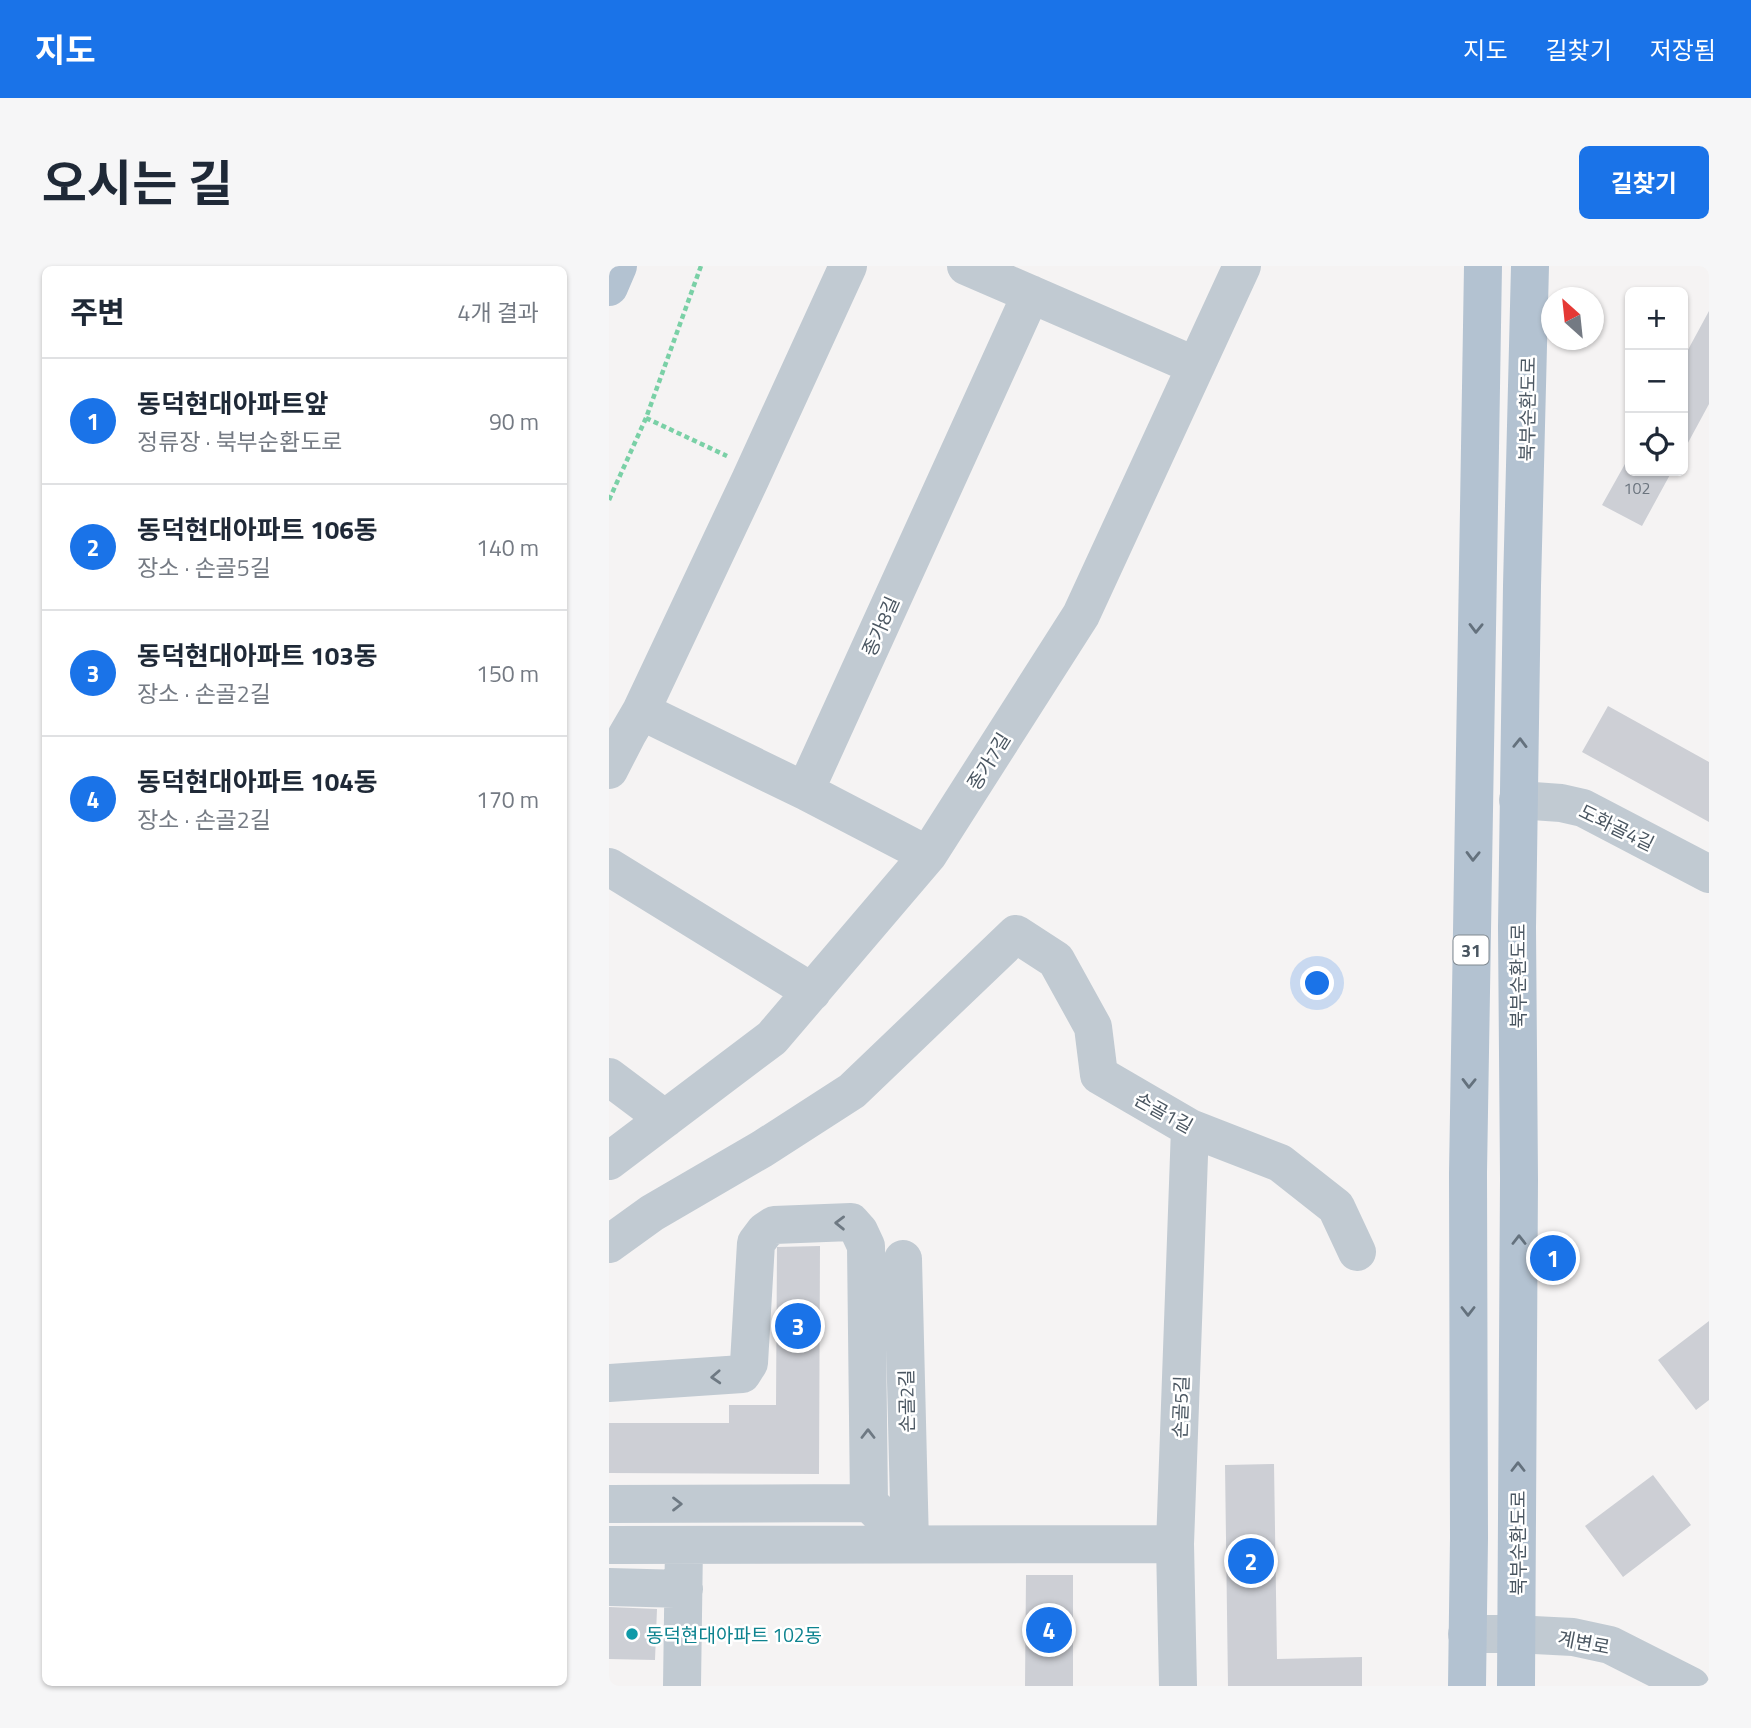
<!DOCTYPE html>
<html lang="ko">
<meta charset="utf-8">
<style>
body{margin:0;font-family:"Titillium Web","Noto Sans KR",sans-serif;background:#f6f6f7;color:#1f2937}
.controls{position:absolute;right:21px;top:21px;display:grid;overflow:hidden;border-radius:10px;box-shadow:0 2px 5px #0004}
.controls button{width:63px;height:63px;display:grid;place-items:center;padding:0;border:0;border-bottom:2px solid #e0e1e3;background:#fff;color:#1f2937;font:35px sans-serif}
.compass{position:absolute;left:932px;top:21px;width:63px;height:63px;border-radius:50%;background:#fff;box-shadow:0 2px 5px #0004;rotate:333deg}
.you{position:absolute;left:709px;top:718px;width:24px;height:24px;margin:-18px;border:5px solid #fff;border-radius:50%;background:#1a73e8;box-shadow:0 0 0 10px #1a73e833}
.badge{display:grid;place-items:center;width:46px;height:46px;border-radius:50%;background:#1a73e8;color:#fff;font-size:23px;font-weight:700}
.pin{position:absolute;translate:-50% -50%;border:4px solid #fff;box-shadow:0 2px 7px #0006}
.list{margin:0;padding:0;list-style:none}
h2{display:flex;justify-content:space-between;align-items:center;height:91px;margin:0;padding:0 28px;font-size:30px}
h2 small{font-size:23px;font-weight:400;color:#747a83}
.list li{display:grid;grid-template-columns:46px 1fr auto;gap:21px;align-items:center;box-sizing:border-box;height:126px;padding:0 28px;border-top:2px solid #e0e1e3}
.list b{display:block;font-size:26px;white-space:nowrap}
.list p{margin:0;font-size:23px;white-space:nowrap;color:#747a83}
.list em{font-size:23px;font-style:normal;color:#747a83}
.icon{flex:none;width:38px;height:38px;fill:none;stroke:currentColor;stroke-width:2;stroke-linecap:round;stroke-linejoin:round}
.map{position:relative;flex:none;width:1100px;height:1420px;overflow:hidden;border-radius:10px}
header{display:flex;align-items:center;gap:42px;box-sizing:border-box;height:98px;padding:0 35px;background:#1a73e8;color:#fff}
header strong{font-size:33px}
nav{display:flex;gap:38px;margin-inline-start:auto;font-size:24px}
.intro{display:flex;align-items:center;justify-content:space-between;box-sizing:border-box;height:168px;padding:0 42px}
h1{margin:0;font-size:49px}
.button{padding:18px 32px;border-radius:10px;background:#1a73e8;color:#fff;font-size:24px;font-weight:700}
main{display:flex;gap:42px;padding:0 42px}
aside{flex:1;background:#fff;border-radius:10px;box-shadow:0 2px 5px #0004}
.map>svg:first-child{display:block}
</style>
<header>
<strong>지도</strong>
<nav><a>지도</a><a>길찾기</a><a>저장됨</a></nav>
</header>
<div class="intro"><h1>오시는 길</h1><a class="button">길찾기</a></div>
<main>
<aside>
<h2>주변<small>4개 결과</small></h2>
<ul class="list">
<li><span class="badge">1</span><div><b>동덕현대아파트앞</b><p>정류장 · 북부순환도로</p></div><em>90 m</em></li>
<li><span class="badge">2</span><div><b>동덕현대아파트 106동</b><p>장소 · 손골5길</p></div><em>140 m</em></li>
<li><span class="badge">3</span><div><b>동덕현대아파트 103동</b><p>장소 · 손골2길</p></div><em>150 m</em></li>
<li><span class="badge">4</span><div><b>동덕현대아파트 104동</b><p>장소 · 손골2길</p></div><em>170 m</em></li>
</ul>
</aside>
<div class="map">
<svg width="1100" height="1420" viewBox="0 0 1100 1420">
<rect width="100%" height="100%" fill="#f5f3f3"/>
<path fill="#cdcfd5" d="M1100,45V138L1074,186V93Z
M1021,189V205H1063L1033,260L993,239Z
M999,440L1100,496V556L973,486Z
M211,980L210,1208L0,1207V1157H120V1139H167L168,981Z
M1100,1055V1134L1087,1144L1049,1094Z
M665,1198L668,1393L753,1391V1420H619L616,1199Z
M1044,1209L1082,1259L1014,1311L976,1260Z
M417,1309H464V1420H416Z
M0,1341L48,1343L46,1394L0,1393Z"/>
<g fill="none" stroke-linecap="round" stroke-linejoin="round">
<path stroke="#7ad0a6" stroke-width="4.5" stroke-dasharray="5 3.5" stroke-linecap="butt" d="M37,152L118,190
M0,234L37,152L92,0"/>
<path stroke="#c1cad2" stroke-width="38" d="M357,0L587,100
M32,445L196,525L319,589
M0,504L18,469L32,445L141,214L239,0
M196,525L422,28
M909,534L952,537L974,542L1100,608
M0,601L203,726
M0,811L56,853
M0,895L163,772L319,589L472,349L633,0
M0,978L43,947L153,883L243,825L407,668L447,694L484,761L490,809L581,862L671,897L727,941L748,986
M294,993L301,1278
M0,1117L133,1108L140,1097L147,977L156,965L165,959L242,956L250,965L257,980L260,1237L301,1278
M0,1238L260,1237
M0,1279L566,1278
M0,1321L75,1323
M858,1368H907L964,1371L1001,1379L1082,1420
M73,1420L75,1279
M569,1420L566,1278L581,862"/>
<path stroke="#b3c2d1" stroke-width="38" d="M0,21L9,0
M858,1420L860,1272L859,907L874,0
M907,1420L910,913L908,661L913,320L921,0"/>
</g>
<defs><path id="oneway-chevron" d="M-2-3.5L2.5 0L-2 3.5" fill="none" stroke-width="1.6" stroke-linecap="round" stroke-linejoin="round" transform="scale(1.75)"/></defs>
<g stroke="#64717d">
<use href="#oneway-chevron" transform="translate(867 362) rotate(91)"/>
<use href="#oneway-chevron" transform="translate(911 477) rotate(-89)"/>
<use href="#oneway-chevron" transform="translate(864 590) rotate(91)"/>
<use href="#oneway-chevron" transform="translate(860 817) rotate(91)"/>
<use href="#oneway-chevron" transform="translate(910 974) rotate(-90)"/>
<use href="#oneway-chevron" transform="translate(859 1045) rotate(90)"/>
<use href="#oneway-chevron" transform="translate(909 1201) rotate(-90)"/>
</g>
<g stroke="#6e7983">
<use href="#oneway-chevron" transform="translate(231 957) rotate(-179)"/>
<use href="#oneway-chevron" transform="translate(107 1111) rotate(177)"/>
<use href="#oneway-chevron" transform="translate(259 1168) rotate(-90)"/>
<use href="#oneway-chevron" transform="translate(68 1238)"/>
</g>
<circle fill="#0f9aa8" stroke="#fff" stroke-width="2.5" cx="23" cy="1368" r="7"/>
<g text-anchor="middle" dominant-baseline="central" stroke-width="5" stroke-linejoin="round" paint-order="stroke">
<g font-size="16" fill="#6b747e">
<text x="1028" y="222">102</text>
</g>
<rect fill="#fff" stroke="#808990" stroke-width="2" x="844.5" y="669.5" width="35" height="29" rx="5"/>
<g font-size="18" font-weight="bold" fill="#4a5661">
<text x="862" y="684">31</text>
</g>
<g font-size="19" fill="#4a5661" stroke="#fff">
<text transform="translate(918 143) rotate(-89)">북부순환도로</text>
<text transform="translate(271 360) rotate(-66)">종가8길</text>
<text transform="translate(379 495) rotate(-58)">종가7길</text>
<text transform="translate(1008 561) rotate(26)">도화골4길</text>
<text transform="translate(908 710) rotate(-90)">북부순환도로</text>
<text transform="translate(555 846) rotate(29)">손골1길</text>
<text transform="translate(297 1135) rotate(-91)">손골2길</text>
<text transform="translate(571 1141) rotate(-88)">손골5길</text>
<text transform="translate(908 1277) rotate(-90)">북부순환도로</text>
<text transform="translate(975 1376) rotate(11)">계변로</text>
</g>
<g font-size="19" fill="#0d838f" stroke="#fff" text-anchor="start">
<text x="37" y="1368">동덕현대아파트 102동</text>
</g>
</g>
</svg>
<div class="controls">
<button>+</button>
<button>−</button>
<button><svg class="icon" aria-label="locate" viewBox="0 0 24 24"><circle cx="12" cy="12" r="6"/><path d="M12 2v4M12 18v4M2 12h4M18 12h4"/></svg></button>
</div>
<svg class="compass" viewBox="-18 -18 36 36"><path d="M0-13l5 13h-10z" fill="#e53935"/><path d="M0 13l5-13h-10z" fill="#747a83"/></svg>
<div class="you"></div>
<div class="pin badge" style="left:944px;top:992px">1</div>
<div class="pin badge" style="left:642px;top:1295px">2</div>
<div class="pin badge" style="left:189px;top:1060px">3</div>
<div class="pin badge" style="left:440px;top:1364px">4</div>
</div>
</main>
